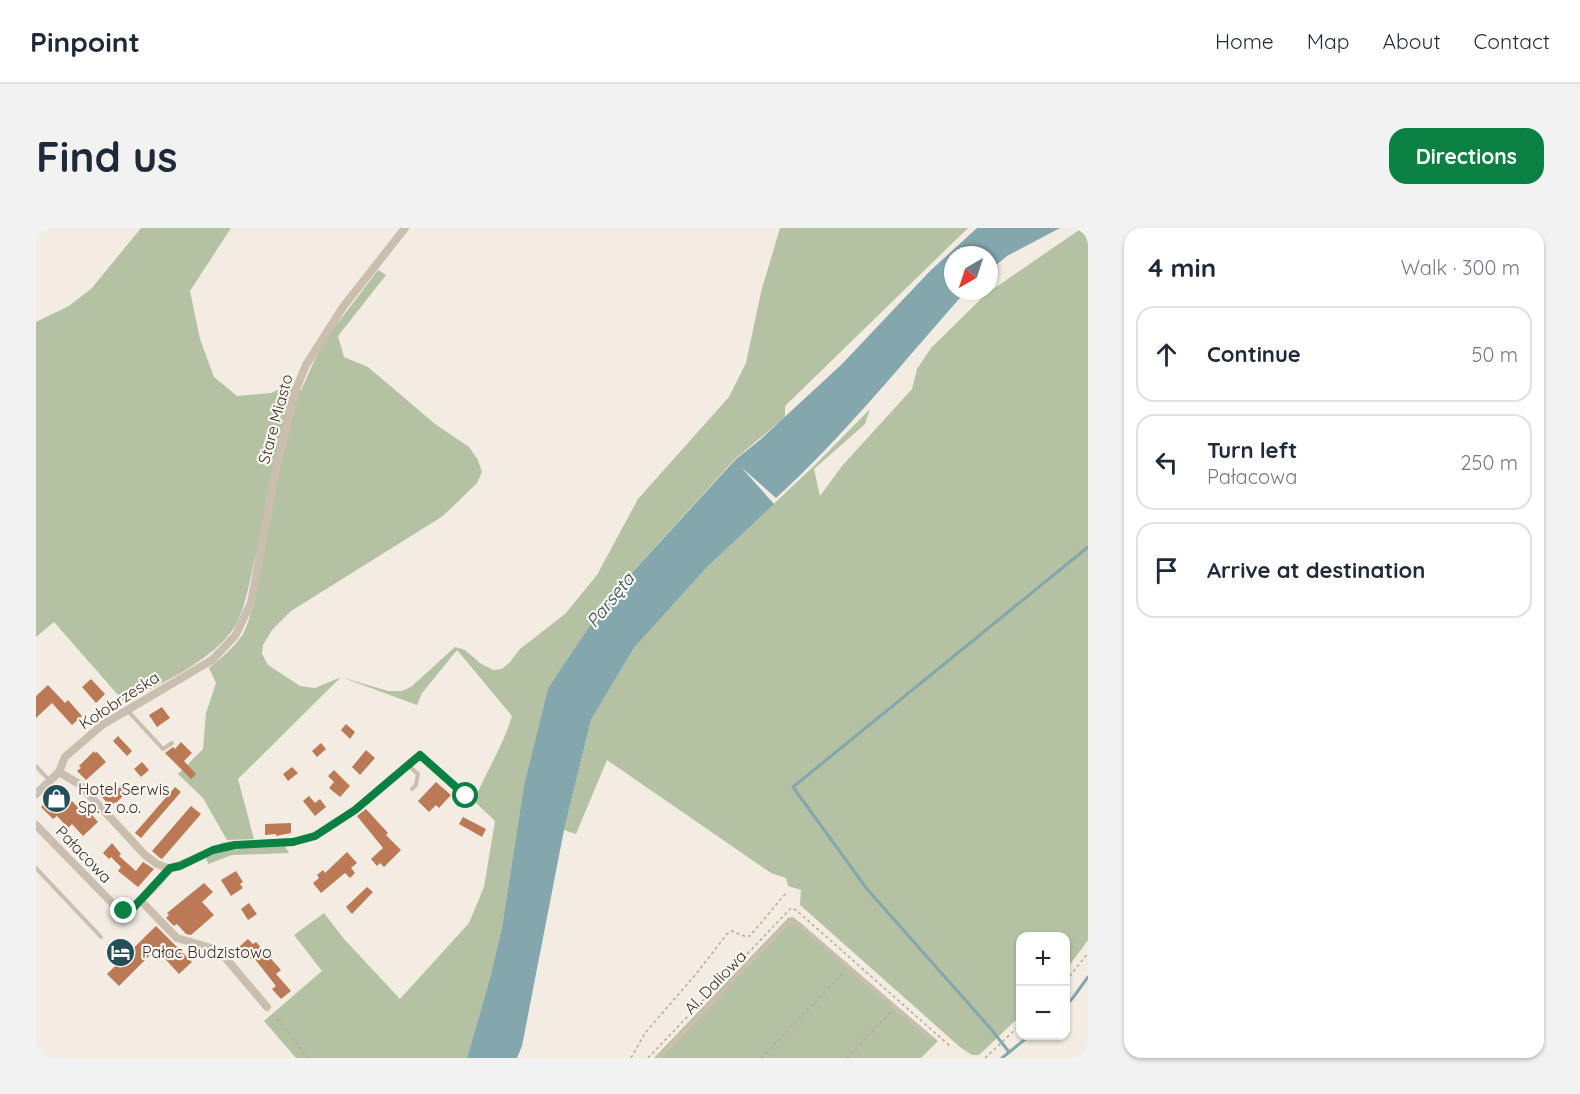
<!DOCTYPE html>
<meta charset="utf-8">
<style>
body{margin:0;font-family:Quicksand,sans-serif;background:#f2f2f3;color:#1f2937}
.controls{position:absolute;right:18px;bottom:18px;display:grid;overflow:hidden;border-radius:12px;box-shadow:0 2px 4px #0004}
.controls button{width:54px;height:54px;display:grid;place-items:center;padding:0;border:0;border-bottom:2px solid #e0e1e3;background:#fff;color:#1f2937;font:30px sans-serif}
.compass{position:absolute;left:908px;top:18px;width:54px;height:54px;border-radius:50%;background:#fff;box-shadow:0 2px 4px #0004;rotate:219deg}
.stop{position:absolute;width:18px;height:18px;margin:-14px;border:4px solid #0b8043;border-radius:50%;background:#fff}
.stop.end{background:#0b8043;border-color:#fff;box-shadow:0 2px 6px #0008}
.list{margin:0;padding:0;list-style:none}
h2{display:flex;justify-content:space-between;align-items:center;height:78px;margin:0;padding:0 24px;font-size:26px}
h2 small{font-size:20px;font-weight:400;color:#747a83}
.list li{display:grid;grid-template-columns:39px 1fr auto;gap:18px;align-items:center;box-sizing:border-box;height:96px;margin:0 12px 12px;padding:0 12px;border:2px solid #e0e1e3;border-radius:18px}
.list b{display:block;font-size:22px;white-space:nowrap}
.list p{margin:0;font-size:20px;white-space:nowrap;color:#747a83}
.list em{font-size:20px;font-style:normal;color:#747a83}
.icon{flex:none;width:33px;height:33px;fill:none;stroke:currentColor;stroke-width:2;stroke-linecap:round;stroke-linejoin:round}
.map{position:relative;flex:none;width:1052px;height:830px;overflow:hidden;border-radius:18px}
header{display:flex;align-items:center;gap:36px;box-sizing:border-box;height:84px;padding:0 30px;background:#fff;border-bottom:2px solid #e0e1e3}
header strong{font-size:28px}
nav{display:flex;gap:33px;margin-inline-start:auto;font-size:21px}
.intro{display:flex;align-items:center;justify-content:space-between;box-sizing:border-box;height:144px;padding:0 36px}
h1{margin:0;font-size:42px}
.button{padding:15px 27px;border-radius:18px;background:#0b8043;color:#fff;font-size:21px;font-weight:700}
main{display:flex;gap:36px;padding:0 36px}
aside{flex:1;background:#fff;border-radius:18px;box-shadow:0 2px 4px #0004}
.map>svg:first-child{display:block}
</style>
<header>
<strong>Pinpoint</strong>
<nav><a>Home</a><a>Map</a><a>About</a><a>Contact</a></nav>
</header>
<div class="intro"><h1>Find us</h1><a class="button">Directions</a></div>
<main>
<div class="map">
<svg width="1052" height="830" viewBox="0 0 1052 830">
<rect width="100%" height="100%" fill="#f2ece3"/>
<path fill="#b4c1a3" d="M105,0H195L154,63L164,111L178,149L201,168L235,165L251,157L265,162L286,116L342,42L350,47L302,108L308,129L332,139L399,196L433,219L442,232L446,244L441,255L407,288L255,383L236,402L227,417L226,426L232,437L264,458L279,460L305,449L352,463H366L375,459L419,419L429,422L444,435L457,442L466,441L474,434L484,421L529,386L561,347L602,271L693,169L710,135L725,64L744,0H932L749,178V189L698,232L571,372L512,460L488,557L466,699L454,750L431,830H260L228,793L286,743L258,707L288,685L308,711L364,771L433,695L448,659L459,593L438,573C450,544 467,518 476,488L421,422L386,465L381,477L305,449L202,551L218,611L191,612L167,570L142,546L167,521L170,485L180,455L173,440C185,430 199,419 207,406C220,382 218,352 220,326C214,349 211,377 199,398C179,432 123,456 89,475L18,394L0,409V94L33,78L56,60Z
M1046,0H1052V712L1030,742V708H984V788L943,827H936L924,819L764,677L765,662L752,658L750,650L735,645L571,532L540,606L528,602L555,492L598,420L672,338L780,236L834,181L829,196L778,241L784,268L806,238L876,161L881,141L895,120L950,66Z
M249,618L253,625L196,627L172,636L170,629L191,622Z
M757,689L902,813L885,830H618L752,690Z"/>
<path fill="#84a7ad" d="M941,0H1024L971,28L953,43V27H917V63H930C868,133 809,207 740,270L705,239L738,276L672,338L598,420L555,492L528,602L486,818L481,830H431L454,750L466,699L488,557L512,460L571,372L699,232L725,211L806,136L894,43Z"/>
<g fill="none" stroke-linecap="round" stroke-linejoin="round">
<path stroke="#84a7ad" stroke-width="3" d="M1030,776L1036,771L1052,749
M973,824L955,801L831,661L757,559L1052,319
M966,830L993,808"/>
</g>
<path fill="#bc7956" d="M55,451L69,466L60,475L46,459Z
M12,457L29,475L32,472L46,488L36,497L16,475L0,490V468Z
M126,479L134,490L121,499L113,487Z
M310,496L319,504L314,511L305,502Z
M82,508L96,523L91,528L77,513Z
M145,514L156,525L148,533L160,546L155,551L129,525L137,519L139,521Z
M285,515L290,521L281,529L276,523Z
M330,522L339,530L324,547L316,539Z
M58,523L59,525L61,524L70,534L50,552L41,543L45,540L43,538Z
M106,534L113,542L105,549L98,541Z
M256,539L262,545L252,553L247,546Z
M298,542L314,558L304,569L293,560L298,554L292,548Z
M400,554L415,567L403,580L400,577L393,584L382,573Z
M86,557L92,563L80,575L79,574L75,579L62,565L67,560L70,562L74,558L80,563Z
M139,559L145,564L105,610L99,605Z
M21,565L32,577L36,573L47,585L51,581L62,594L47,608L36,596L32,600L21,588L17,591L5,579Z
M273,568L279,575L284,571L290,579L279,588L267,573Z
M155,578L165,586L126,631L124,630L116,623Z
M330,581L352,605L350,607L365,622L348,639L344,635L341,638L335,631L347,620L321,588Z
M427,589L450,601L446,609L423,596Z
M255,595V605L240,608V606L229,607V596Z
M76,615L85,626L83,628L100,643L107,634L118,641L102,659L82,643L85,639L75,629L73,631L67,625Z
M311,624L321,635L315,640L319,645L314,650L309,645L285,665L277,655L283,650L281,647L287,642L289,645Z
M200,643L207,654L204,656L207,660L195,668L185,652Z
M168,655L177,664L166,674L178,687L155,707L150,706L141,696L138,698L130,690L133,687L131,685Z
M331,659L337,664L316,686L310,679Z
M213,675L221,686L212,692L205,681Z
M120,698L156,734L143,746L120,721L83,758L71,746Z
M212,711L217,716L220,714L245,742L240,746L255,763L245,771L236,761L240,758L218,730L216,732L203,719Z"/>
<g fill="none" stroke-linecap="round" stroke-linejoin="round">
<path stroke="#b6a899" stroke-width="1.5" stroke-dasharray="3 3" stroke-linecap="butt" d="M1030,753L1052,725
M237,786L272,830
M595,830L609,805L660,746L691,706L696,703L708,708H714L750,665
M612,830L755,680L760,682L915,819
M725,830L808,744
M811,830L855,784
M949,830L984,797"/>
<path stroke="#cabeaf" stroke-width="4" d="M91,482L127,521L136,515
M372,537L382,546L380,557L376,561
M0,538L14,553
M0,640L65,709
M623,830L753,694L763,696L892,808"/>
<path stroke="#cabeaf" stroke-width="8" d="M23,544L43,556L109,627L121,636L134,641L189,618L257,614L279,608L319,582L384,527L430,568
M0,566L23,544L29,529L66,497L176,432L199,408L215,375L238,250L260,161L270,137L307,79L369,0
M0,597L83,682C99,685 123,652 134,641
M104,672L141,710L172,719L187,727L231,779"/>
</g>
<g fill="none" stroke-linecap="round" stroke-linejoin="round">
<path stroke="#0b8043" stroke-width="8" d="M88,683L98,679L134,640L144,638L177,622L199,617L257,614L279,608L319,582L384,527L430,568"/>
</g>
<defs>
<symbol id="shop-disc" viewBox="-11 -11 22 22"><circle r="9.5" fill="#254f58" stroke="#faf6ef"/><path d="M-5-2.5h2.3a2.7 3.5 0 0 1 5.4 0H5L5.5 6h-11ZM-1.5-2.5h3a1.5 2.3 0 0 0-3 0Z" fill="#fff"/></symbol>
<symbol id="hotel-disc" viewBox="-11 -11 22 22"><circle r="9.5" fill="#254f58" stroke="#faf6ef"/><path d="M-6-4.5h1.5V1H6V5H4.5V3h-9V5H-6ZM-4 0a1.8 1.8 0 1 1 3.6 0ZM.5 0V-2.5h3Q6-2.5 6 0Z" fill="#fff"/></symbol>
</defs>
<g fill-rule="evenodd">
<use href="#shop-disc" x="4" y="554" width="33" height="33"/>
<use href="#hotel-disc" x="68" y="708" width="33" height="33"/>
</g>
<g text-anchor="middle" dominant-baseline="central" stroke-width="4.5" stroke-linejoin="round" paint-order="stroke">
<g font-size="16" fill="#39322c" stroke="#faf6ef">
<text transform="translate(239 191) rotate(-75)">Stare Miasto</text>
<text transform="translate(83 472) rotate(-33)">Kołobrzeska</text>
<text transform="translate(48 626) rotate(46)">Pałacowa</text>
<text transform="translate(679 754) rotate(-46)">Al. Daliowa</text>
</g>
<g font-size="16" fill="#39322c" stroke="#faf6ef" text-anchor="start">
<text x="42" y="561">Hotel Serwis<tspan x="42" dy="18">Sp. z o.o.</tspan></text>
<text x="106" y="724">Pałac Budzistowo</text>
</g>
<g font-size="18" font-style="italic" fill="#254f58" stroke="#faf6ef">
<text transform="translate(574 372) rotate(-51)">Parsęta</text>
</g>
</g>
</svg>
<div class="controls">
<button>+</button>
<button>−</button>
</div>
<svg class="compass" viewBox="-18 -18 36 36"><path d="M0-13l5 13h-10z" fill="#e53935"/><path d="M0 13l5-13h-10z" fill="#747a83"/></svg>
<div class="stop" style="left:430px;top:568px"></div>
<div class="stop end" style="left:88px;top:683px"></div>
</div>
<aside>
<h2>4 min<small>Walk · 300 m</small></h2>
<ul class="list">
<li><svg class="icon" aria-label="ahead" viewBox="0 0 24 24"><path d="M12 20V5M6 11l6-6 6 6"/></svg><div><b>Continue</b></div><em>50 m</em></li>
<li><svg class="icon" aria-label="left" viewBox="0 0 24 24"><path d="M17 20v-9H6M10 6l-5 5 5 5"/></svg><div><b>Turn left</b><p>Pałacowa</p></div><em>250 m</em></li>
<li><svg class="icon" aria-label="arrive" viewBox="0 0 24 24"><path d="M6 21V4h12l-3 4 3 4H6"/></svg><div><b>Arrive at destination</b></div></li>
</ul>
</aside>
</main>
